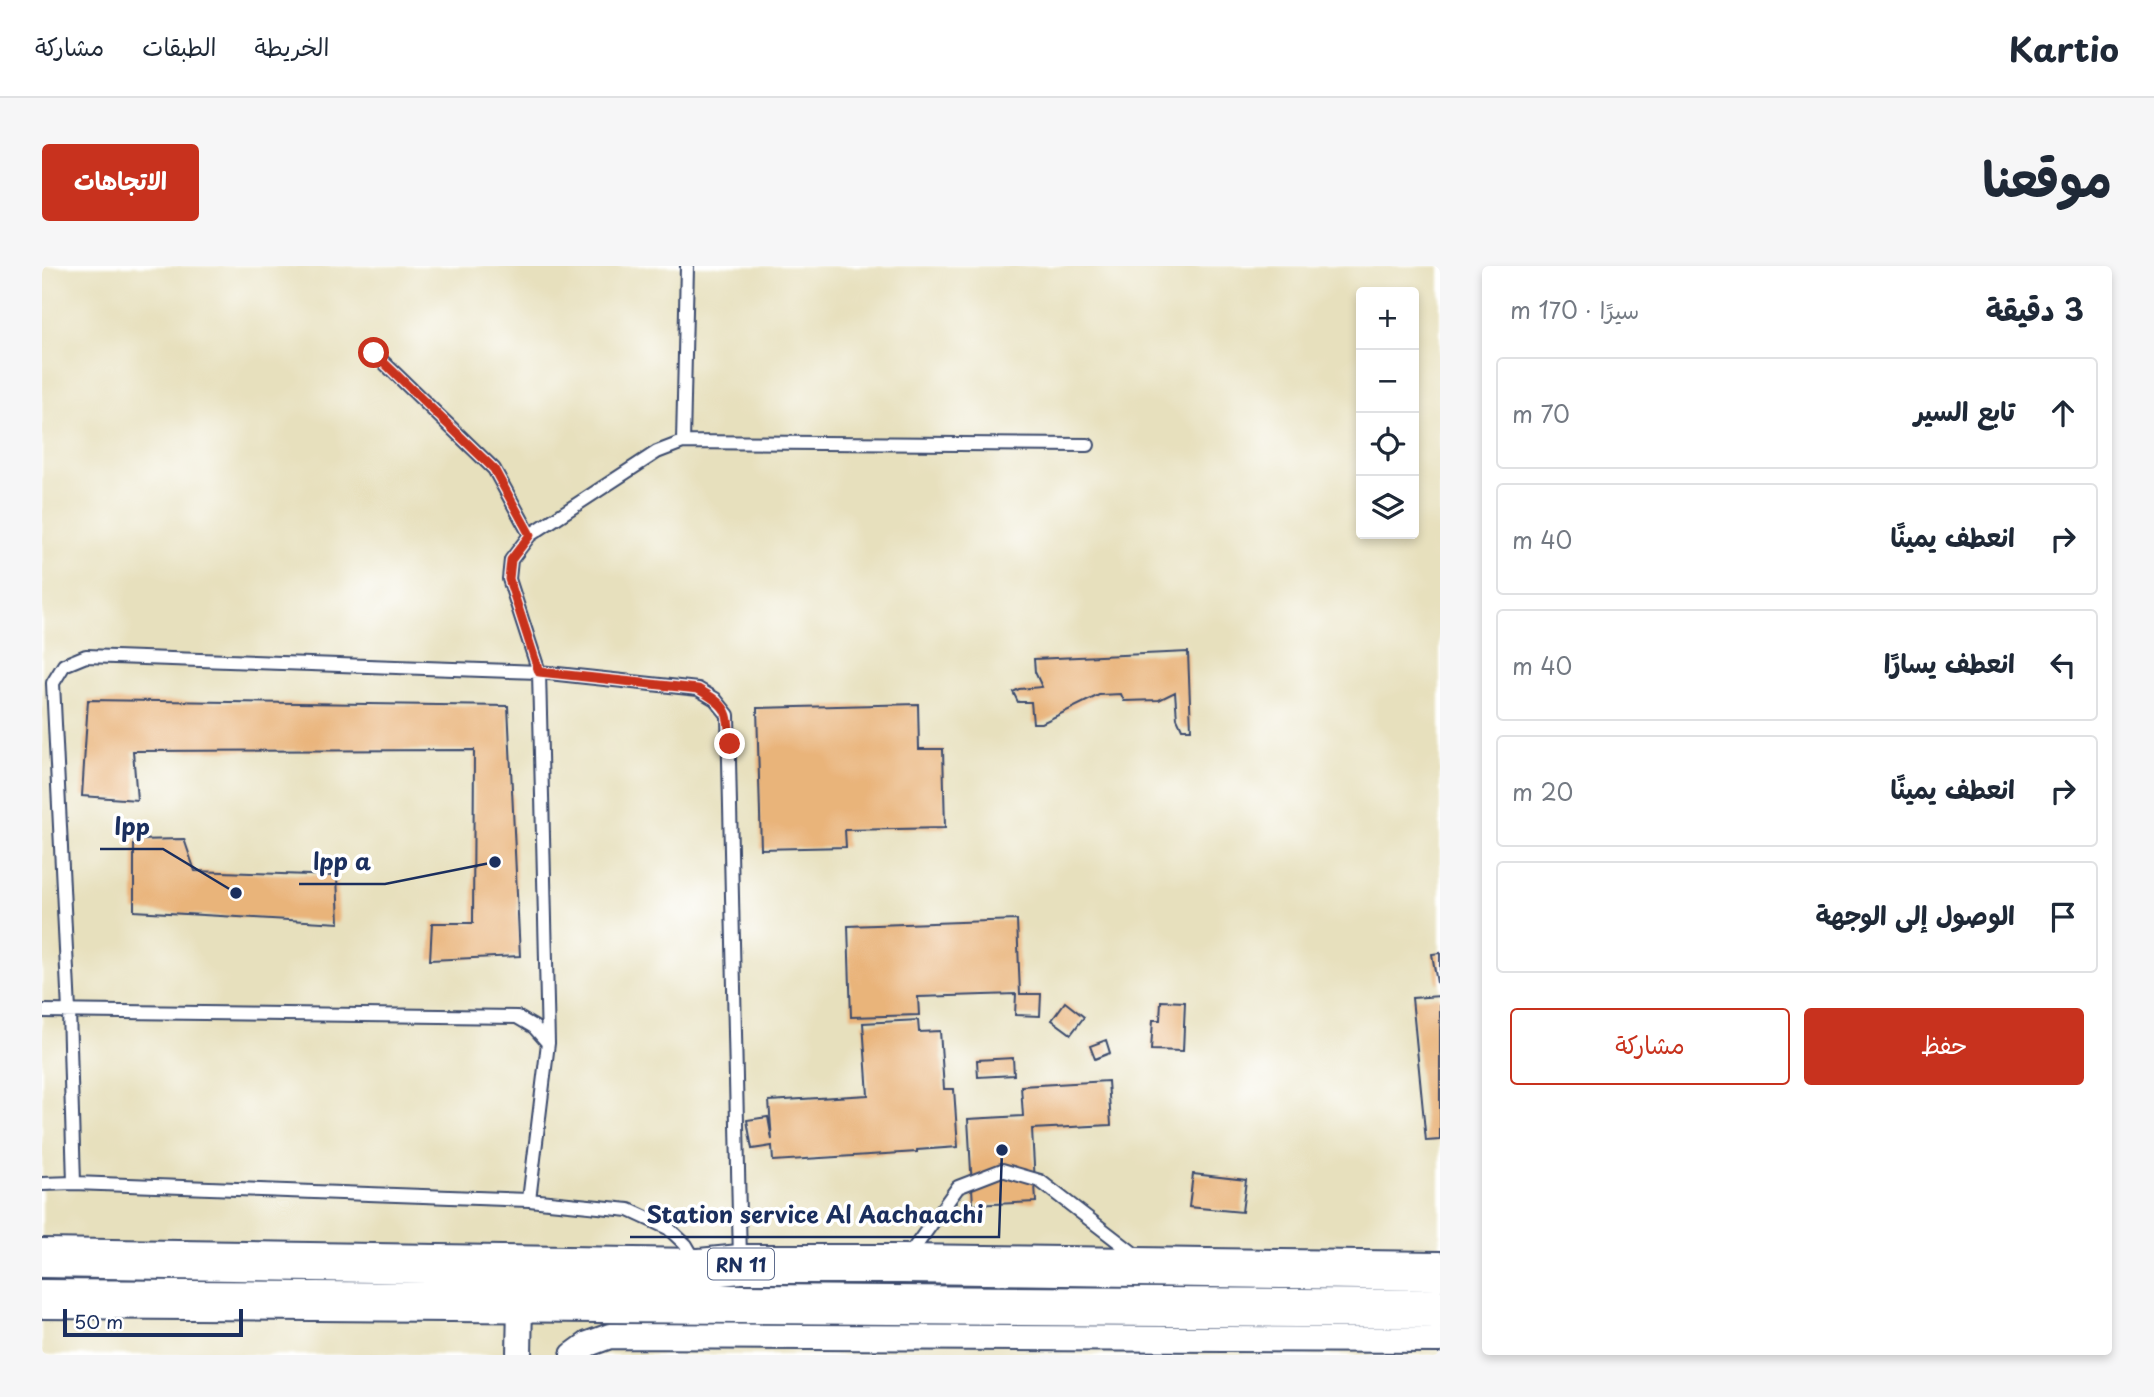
<!DOCTYPE html>
<html lang="ar">
<meta charset="utf-8">
<style>
body{margin:0;font-family:"Playpen Sans","Playpen Sans Arabic",sans-serif;background:#f6f6f7;color:#1f2937;direction:rtl}
.controls{position:absolute;right:21px;top:21px;display:grid;overflow:hidden;border-radius:7px;box-shadow:0 4px 10px #0003}
.controls button{width:63px;height:63px;display:grid;place-items:center;padding:0;border:0;border-bottom:2px solid #e0e1e3;background:#fff;color:#1f2937;font:35px sans-serif}
.scale{position:absolute;left:21px;bottom:18px;width:180px;box-sizing:border-box;padding-left:7px;border:4px solid #1b2f5e;border-top:0;font-size:19px;line-height:24px;white-space:nowrap;color:#1b2f5e;-webkit-text-stroke:5px #fff;paint-order:stroke}
.stop{position:absolute;width:21px;height:21px;margin:-16px;border:5px solid #c8321e;border-radius:50%;background:#fff}
.stop.end{background:#c8321e;border-color:#fff;box-shadow:0 2px 7px #0008}
.list{margin:0;padding:0;list-style:none}
h2{display:flex;justify-content:space-between;align-items:center;height:91px;margin:0;padding:0 28px;font-size:30px}
h2 small{font-size:23px;font-weight:400;color:#747a83}
.list li{display:grid;grid-template-columns:46px 1fr auto;gap:21px;align-items:center;box-sizing:border-box;height:112px;margin:0 14px 14px;padding:0 14px;border:2px solid #e0e1e3;border-radius:7px}
.list b{display:block;font-size:26px;white-space:nowrap}
.list em{font-size:23px;font-style:normal;color:#747a83}
.actions{display:flex;gap:14px;padding:21px 28px}
.actions a{flex:1;padding:16px 0;border:2px solid #c8321e;border-radius:7px;text-align:center;font-size:24px;color:#c8321e}
.actions .main{background:#c8321e;color:#fff}
.icon{flex:none;width:38px;height:38px;fill:none;stroke:currentColor;stroke-width:2;stroke-linecap:round;stroke-linejoin:round}
.map{position:relative;flex:none;width:1398px;height:1089px;overflow:hidden;direction:ltr;border-radius:7px}
header{display:flex;align-items:center;gap:42px;box-sizing:border-box;height:98px;padding:0 35px;background:#fff;border-bottom:2px solid #e0e1e3}
header strong{font-size:33px}
nav{display:flex;gap:38px;margin-inline-start:auto;font-size:24px}
.intro{display:flex;align-items:center;justify-content:space-between;box-sizing:border-box;height:168px;padding:0 42px}
h1{margin:0;font-size:49px}
.button{padding:18px 32px;border-radius:7px;background:#c8321e;color:#fff;font-size:24px;font-weight:700}
main{display:flex;gap:42px;padding:0 42px}
aside{flex:1;background:#fff;border-radius:7px;box-shadow:0 4px 10px #0003}
.map>svg:first-child{display:block}
</style>
<header>
<strong>Kartio</strong>
<nav><a>الخريطة</a><a>الطبقات</a><a>مشاركة</a></nav>
</header>
<div class="intro"><h1>موقعنا</h1><a class="button">الاتجاهات</a></div>
<main>
<aside>
<h2>3 دقيقة<small>سيرًا · 170 m</small></h2>
<ul class="list">
<li><svg class="icon" aria-label="ahead" viewBox="0 0 24 24"><path d="M12 20V5M6 11l6-6 6 6"/></svg><div><b>تابع السير</b></div><em>70 m</em></li>
<li><svg class="icon" aria-label="right" viewBox="0 0 24 24"><path d="M7 20v-9h11M14 6l5 5-5 5"/></svg><div><b>انعطف يمينًا</b></div><em>40 m</em></li>
<li><svg class="icon" aria-label="left" viewBox="0 0 24 24"><path d="M17 20v-9H6M10 6l-5 5 5 5"/></svg><div><b>انعطف يسارًا</b></div><em>40 m</em></li>
<li><svg class="icon" aria-label="right" viewBox="0 0 24 24"><path d="M7 20v-9h11M14 6l5 5-5 5"/></svg><div><b>انعطف يمينًا</b></div><em>20 m</em></li>
<li><svg class="icon" aria-label="arrive" viewBox="0 0 24 24"><path d="M6 21V4h12l-3 4 3 4H6"/></svg><div><b>الوصول إلى الوجهة</b></div></li>
</ul>
<div class="actions"><a class="main">حفظ</a><a>مشاركة</a></div>
</aside>
<div class="map">
<svg width="1398" height="1089" viewBox="0 0 1398 1089">
<rect width="100%" height="100%" fill="#fff"/>
<filter id="ink" filterUnits="userSpaceOnUse"><feTurbulence type="fractalNoise" baseFrequency=".0143" numOctaves="2"/><feDisplacementMap in="SourceGraphic" scale="14" xChannelSelector="R" yChannelSelector="G"/><feConvolveMatrix kernelMatrix="1 2 1 2 8 2 1 2 1" color-interpolation-filters="sRGB"/></filter>
<filter id="wash" filterUnits="userSpaceOnUse"><feTurbulence type="fractalNoise" baseFrequency=".00686" numOctaves="4" result="noise"/><feDisplacementMap in="SourceGraphic" scale="28" xChannelSelector="R" yChannelSelector="G"/><feGaussianBlur stdDeviation="1.57" result="paint"/><feColorMatrix in="noise" values="0 0 0 0 0 0 0 0 0 0 0 0 0 0 0 0 0 1.4 0 .05"/><feComposite in="paint" operator="in"/></filter>
<g filter="url(#wash)">
<rect width="100%" height="100%" fill="#e7e0bd"/>
<g id="blocks">
<path fill="#e9b47a" d="M1146,386L1149,463H1140L1135,452L1133,426L1117,434L1082,435L1079,428L1057,429L1000,457H991L989,436H976L971,426L977,423L1000,421L993,406L992,393Z
M46,434L466,440L478,690L388,694L390,657H431L432,484L91,485L95,534L40,530Z
M876,438L877,483H901L903,562L803,564L804,581L719,583L715,442Z
M142,573L153,605L295,610L297,657L92,645V574Z
M975,654L978,728H999L998,750L973,749L974,728L876,731L877,749L809,751L806,660Z
M1398,687V716L1395,717L1390,688Z
M1398,730V874L1384,875L1370,732Z
M1119,735L1143,736L1141,785L1109,784L1111,754H1118Z
M1023,736L1042,751L1029,768L1010,754Z
M876,754L877,766L898,765L902,823H912L916,881L875,884V886L731,895L730,880L710,883L705,854L726,851L730,874L727,835L826,829L821,757Z
M1064,774L1068,787L1053,793L1048,780Z
M971,792L972,809L936,811L935,794Z
M1066,815L1069,859L990,863L994,936L931,939L926,853L981,850L979,820Z
M1151,908L1204,914L1200,946L1147,941Z"/>
</g>
</g>
<g filter="url(#ink)">
<use href="#blocks" fill-opacity="0" stroke="#3a4a6c" stroke-width="2"/>
<g fill="none" stroke-linecap="round" stroke-linejoin="round">
<defs>
<path id="service" d="M332,87L452,203L488,269
M641,176L645,0
M0,745L475,751L492,761L506,777L487,934
M506,777L497,406L467,313L469,294L488,269L615,186L641,176L1046,179
M32,917L27,745L11,417L22,399L44,390L497,406L656,423L673,433L686,449L698,994
M0,918L32,917L487,934L587,944L626,962L644,979L654,996
M865,992L916,921L960,904L998,915L1095,990"/>
<path id="minor" d="M477,1089L478,1036
M531,1089L546,1078L568,1070L1398,1074"/>
<path id="trunk" d="M0,992L658,1002L698,998H861L1398,1005
M0,1033L1398,1043"/>
</defs>
<use href="#service" stroke="#3a4a6c" stroke-width="16"/>
<use href="#minor" stroke="#3a4a6c" stroke-width="28"/>
<use href="#trunk" stroke="#3a4a6c" stroke-width="42"/>
<use href="#service" stroke="#fff" stroke-width="12"/>
<use href="#minor" stroke="#fff" stroke-width="24"/>
<use href="#trunk" stroke="#fff" stroke-width="38"/>
</g>
</g>
<g fill="none" stroke-linecap="round" stroke-linejoin="round" filter="url(#ink)">
<path stroke="#c8321e" stroke-width="9" d="M332,87L452,203L488,269L469,294L467,313L497,406L656,423C687,441 686,444 688,478"/>
</g>
<g text-anchor="middle" dominant-baseline="central" stroke-width="7" stroke-linejoin="round" paint-order="stroke">
<rect fill="#fff" stroke="#5f6d8e" stroke-width="2" x="666" y="982.5" width="66" height="31" rx="5"/>
<g font-size="19" font-weight="bold" fill="#1b2f5e">
<text x="699" y="998">RN 11</text>
</g>
</g>
<path fill="none" stroke="#1b2f5e" stroke-width="2.5" d="M194 627L121 583H58M453 596L343 618H257M960 884L957 971H588"/>
<g fill="#1b2f5e" stroke="#fff" stroke-width="2.5">
<circle cx="194" cy="627" r="7"/>
<circle cx="453" cy="596" r="7"/>
<circle cx="960" cy="884" r="7"/>
</g>
<g font-size="23" text-anchor="middle" font-weight="bold" fill="#1b2f5e" stroke="#fff" stroke-width="7" stroke-linejoin="round" paint-order="stroke">
<text x="90" y="569">lpp</text>
<text x="300" y="604">lpp a</text>
<text x="773" y="957">Station service Al Aachaachi</text>
</g>
</svg>
<div class="controls">
<button>+</button>
<button>−</button>
<button><svg class="icon" aria-label="locate" viewBox="0 0 24 24"><circle cx="12" cy="12" r="6"/><path d="M12 2v4M12 18v4M2 12h4M18 12h4"/></svg></button>
<button><svg class="icon" aria-label="layers" viewBox="0 0 24 24"><path d="M12 4l9 5-9 5-9-5zM3 14l9 5 9-5"/></svg></button>
</div>
<div class="scale">50 m</div>
<div class="stop" style="left:332px;top:87px"></div>
<div class="stop end" style="left:688px;top:478px"></div>
</div>
</main>
